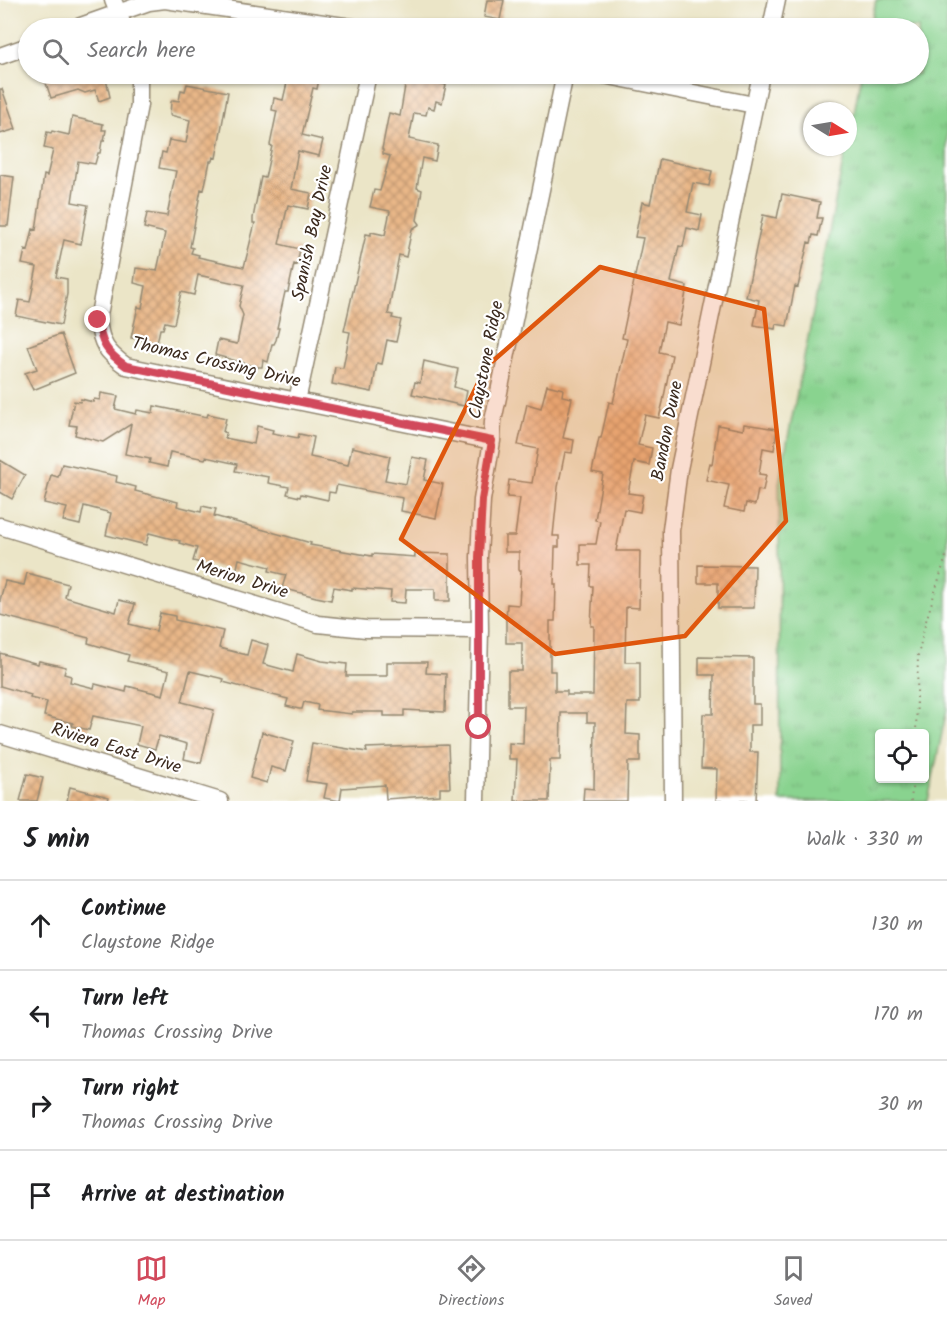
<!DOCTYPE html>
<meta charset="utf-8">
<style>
body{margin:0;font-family:Kalam,sans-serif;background:#f6f6f6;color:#202124}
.controls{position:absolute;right:18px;bottom:18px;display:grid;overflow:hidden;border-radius:6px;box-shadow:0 2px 4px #0004}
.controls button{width:54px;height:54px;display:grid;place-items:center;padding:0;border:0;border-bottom:2px solid #e0e0e0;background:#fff;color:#202124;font:30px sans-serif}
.compass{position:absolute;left:803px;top:102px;width:54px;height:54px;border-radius:50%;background:#fff;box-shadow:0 2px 4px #0004;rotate:101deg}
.stop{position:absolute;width:18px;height:18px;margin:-14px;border:4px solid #d1495b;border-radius:50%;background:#fff}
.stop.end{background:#d1495b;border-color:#fff;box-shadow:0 2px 6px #0008}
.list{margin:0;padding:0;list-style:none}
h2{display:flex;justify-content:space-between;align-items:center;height:78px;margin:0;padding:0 24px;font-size:26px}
h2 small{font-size:20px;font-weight:400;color:#757577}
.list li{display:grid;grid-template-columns:39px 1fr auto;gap:18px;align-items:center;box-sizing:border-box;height:90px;padding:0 24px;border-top:2px solid #e0e0e0}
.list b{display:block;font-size:22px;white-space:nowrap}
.list p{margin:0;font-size:20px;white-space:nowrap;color:#757577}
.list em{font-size:20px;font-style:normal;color:#757577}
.icon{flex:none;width:33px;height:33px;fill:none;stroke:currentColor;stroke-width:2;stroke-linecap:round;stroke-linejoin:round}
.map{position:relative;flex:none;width:947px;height:801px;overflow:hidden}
.search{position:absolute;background:#fff;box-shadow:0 2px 4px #0004;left:18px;right:18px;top:18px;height:66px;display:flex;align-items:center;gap:15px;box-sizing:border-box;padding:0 21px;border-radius:33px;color:#757577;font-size:22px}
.sheet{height:438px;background:#fff}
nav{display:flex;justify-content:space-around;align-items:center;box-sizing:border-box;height:84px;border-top:2px solid #e0e0e0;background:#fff;font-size:16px;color:#757577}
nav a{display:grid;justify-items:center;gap:3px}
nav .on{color:#d1495b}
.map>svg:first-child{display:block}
</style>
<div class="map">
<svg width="947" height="801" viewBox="0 0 947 801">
<defs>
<pattern id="grass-tufts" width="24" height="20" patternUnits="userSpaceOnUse" patternTransform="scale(1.5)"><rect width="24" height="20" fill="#89d38f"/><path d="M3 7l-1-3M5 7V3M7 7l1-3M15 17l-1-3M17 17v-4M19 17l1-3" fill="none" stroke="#77b57b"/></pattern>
<pattern id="building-cross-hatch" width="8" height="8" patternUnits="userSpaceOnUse" patternTransform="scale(1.5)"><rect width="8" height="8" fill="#e9b788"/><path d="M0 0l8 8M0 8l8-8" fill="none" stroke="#be956f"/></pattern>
</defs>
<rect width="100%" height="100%" fill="#fff"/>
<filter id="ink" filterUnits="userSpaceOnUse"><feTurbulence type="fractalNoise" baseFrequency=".0167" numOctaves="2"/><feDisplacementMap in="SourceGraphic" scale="12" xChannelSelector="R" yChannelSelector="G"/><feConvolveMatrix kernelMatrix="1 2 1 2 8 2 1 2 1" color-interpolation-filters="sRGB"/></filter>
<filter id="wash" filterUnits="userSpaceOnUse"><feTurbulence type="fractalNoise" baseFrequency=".008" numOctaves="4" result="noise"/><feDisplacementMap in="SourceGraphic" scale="24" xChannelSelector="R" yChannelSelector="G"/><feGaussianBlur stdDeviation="1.35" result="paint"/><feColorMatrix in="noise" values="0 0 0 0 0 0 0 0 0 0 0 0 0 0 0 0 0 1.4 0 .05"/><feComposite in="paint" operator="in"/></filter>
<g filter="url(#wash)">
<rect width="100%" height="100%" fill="#ebe5c7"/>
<path fill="url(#grass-tufts)" stroke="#627e56" stroke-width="1.5" fill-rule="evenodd" d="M876,0H947V709L928,801H780L779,483L846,147H848L861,74H918V28H870ZM880,734H924V778H880Z"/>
<g id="blocks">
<path fill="url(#building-cross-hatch)" d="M487,0H504L500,20L484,17Z
M54,74H105L110,97L99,101L95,90L85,93L78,90L51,98L44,77Z
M289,74H320L317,89L313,88L302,135L323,140L319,156L298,151L291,189L311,193L308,209L288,205L279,244L300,249L297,265L294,264L288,292H285L277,328H279L276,340L274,344H272L268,362L263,360L262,367H258L215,355L218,340L237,344L243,315L239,306L244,285L198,275L194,295L181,292L174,324L165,322L163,329H160L157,343L131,338L138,307L142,308L146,286L134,283L136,268L157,271L165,233L144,228L147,213L167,216L176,171L159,168L162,152L166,153L169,140L186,143L190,120L170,115L171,102L173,100L179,101L181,90L185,91L187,84L228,92L216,158L213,157L212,161H210L204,190L201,189L190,247L193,248L191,253L199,255L198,257L244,267L255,223H253V218L261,177L265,178L272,146L270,145L277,111L272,110L274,98L283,100Z
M407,74H441L439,83L446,85L442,103L436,101L434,109L428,107L426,115L414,113L409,139L438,145L435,161L422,158L417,188L422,190L417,220L420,224L412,229L406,257L399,255L388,314L393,315L392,318L401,320L396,342L387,340L382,364L377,363L372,392L332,384L335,367L343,368L350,332L344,331L366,234L371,235V232L385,235L390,211L370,207L374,190L380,191L390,156L383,154V150L382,149L389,113L400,116Z
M0,89H2L16,129L0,134Z
M72,117L103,124L102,130H106L104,141H102L100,153H98L95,164L78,161L72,202L88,205L81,244L64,240L56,277L67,279V294L61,325L16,316L19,300L30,302L37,267L22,264L25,250L28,251L33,229L36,230L44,175L47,176L53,150L44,148L47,132L51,133L52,131L69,135Z
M660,159L712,171L709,186L693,183L687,212L702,215L699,231L687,228L683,247L679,246L671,282L687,286L683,309L679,325L665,322L659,352L672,355L663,402L659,418L645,415L638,445L652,448L649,465L634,462L628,493L643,495L640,512L624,509L616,551H640L639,608L626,607L625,662H640V703H627L626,734L640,735V762H628L627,801H583L584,788L594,789L595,722H587V713H561L560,760H550L549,801H515L517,759H509V743L523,744L524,706H508V671H522V643H506V619L507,604L519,605L521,570H519V552H505V536H515L520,498L507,497L509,480L532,483L538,449L518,445L527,404L541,408L547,385L563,389L562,396L572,398L563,438L574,440L572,453L565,452L558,487L553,536H559V547H555L554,584H556L555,621H550V671H555V691H567V695H593L594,626H591L593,586H590L591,565H580V544H596L600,521L595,520L603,474L592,472L599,438H601L609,402L613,403L627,339L622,338L643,238L635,237L642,202L650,204Z
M0,175L14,177L8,226H0Z
M782,194L820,202L817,218H822L818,236L813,235L811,243L808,242L798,287L795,286L787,326L776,324L775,329L754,325L759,300L746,297L763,215L777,218Z
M61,334L75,373L33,390L25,373L37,369L28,346Z
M424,361L458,369L454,387L467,391L464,406L412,394L415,382L420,383Z
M101,393L118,396L115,409L136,414L137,410L153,413L154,406L207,417L208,414L226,418L223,432L226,433L225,438L254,444L257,426L273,430L272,433L298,438L299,434L314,437L310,457L348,465L352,447L390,456L385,480L406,484L412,457L428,460L424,480L443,484L436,518L401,511L403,498L337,485L335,493L329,492L328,500L301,494L300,497L287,494L289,487L268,483L269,477L235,471L237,464L206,457L205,459L170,452L167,467L149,463L150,459L125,454L131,424L103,442L75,435L77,426L69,425L74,401L80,402L81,399L93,402L94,399L100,400Z
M744,424L777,429L774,450L763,448L759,474L766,475L763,491L758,490L755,505L746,503L744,512L724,508L729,485L706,480L710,463L712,464L718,425L743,430Z
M0,460L25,475L12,499L0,492Z
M62,464L117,476L116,482L136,487L135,491L178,502L177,506L201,512L202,506L216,509L214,516L311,543L310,545L372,556V554L415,557V553L450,554V601H435V589H406L405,603L390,602L391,591L352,588V590L334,587L331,600L316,597L282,588L286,575L269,571L270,567L239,559L236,572L193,561L197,548L179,543L180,541L149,533L146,545L106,535L111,513L84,506L80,525L63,521L67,508L44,503L51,475L58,477Z
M698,565L755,566L754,608H718V583H698Z
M27,573L68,584L65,597L116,612L119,600L135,604L129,624L156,631L160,613L175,616V620L223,631L219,648L247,655L251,640L268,645L263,664L293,672L297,654L322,661L347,664L346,676H387V662H427L426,673L446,674L445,712L404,710V716H384V712H352V714L317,710L318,705L304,702L302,709H299L286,706L288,699L223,682L224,679L190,671L182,702L214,710L201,763L184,759L187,744L159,736L155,749L137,744L141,726L93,716L89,730L72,726L73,723L44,716L47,702L30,698L31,695L0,686V653L38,664L39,661L66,667L64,674L71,676L70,682L94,688L95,684L126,692L127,686L163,695L169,671L127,661L129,655L88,643L89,638L0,615V600L5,581L24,585Z
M699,657L753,658V704H760V725H750V752H758L756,801H716L717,769L701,768L703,714H713L714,675H699Z
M262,732L294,741L286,771L271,767L267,783L250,778Z
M312,743L367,752L366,748L448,745L450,788H440V795L386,799L385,785L342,788L340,801L324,798L327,784L306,781Z
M27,774L43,778L37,801H20Z
M70,787L109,797L108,801H67Z"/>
</g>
</g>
<g filter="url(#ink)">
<use href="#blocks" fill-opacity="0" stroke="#938872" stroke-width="1.5"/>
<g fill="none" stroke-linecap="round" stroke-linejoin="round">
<defs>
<path id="street" d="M113,0L124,28
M75,28L149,2L165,0L358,28
M771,28L777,0
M0,56L28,46
M139,74V105L98,320C101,344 106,352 126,366L492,441
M599,74L754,105
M297,401L368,74
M0,526L318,624L366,629L480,630
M0,734L220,801
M476,801L480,630L479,557L482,500L492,441L493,421L565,74
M673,801L671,530L679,469L761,74"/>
</defs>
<use href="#street" stroke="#938872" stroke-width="19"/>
<path stroke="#938872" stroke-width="2" stroke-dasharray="1.5 4.5" stroke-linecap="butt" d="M916,734L918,655L926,621L947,553
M911,801L913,778"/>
<use href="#street" stroke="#fff" stroke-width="16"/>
</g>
</g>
<g fill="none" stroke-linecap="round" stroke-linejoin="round" filter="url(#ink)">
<path stroke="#d1495b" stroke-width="8" d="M98,320C101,344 106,352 126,366L492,441L482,500L479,557V727"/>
</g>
<path fill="#df570d" fill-opacity="0.2" stroke="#df570d" stroke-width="4.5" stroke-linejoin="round" d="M600,267L764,309L786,521L685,636L555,654L401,539L486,367Z"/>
<g text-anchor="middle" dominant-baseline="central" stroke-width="4.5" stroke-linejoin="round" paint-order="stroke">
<g font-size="18" fill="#3b2a1e" stroke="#fff">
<text transform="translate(313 233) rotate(-78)">Spanish Bay Drive</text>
<text transform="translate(487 360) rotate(-79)">Claystone Ridge</text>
<text transform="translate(216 363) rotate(13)">Thomas Crossing Drive</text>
<text transform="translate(668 431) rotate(-79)">Bandon Dune</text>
<text transform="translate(242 580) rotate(17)">Merion Drive</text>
<text transform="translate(116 749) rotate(17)">Riviera East Drive</text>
</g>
</g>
</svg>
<div class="controls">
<button><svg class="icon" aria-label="locate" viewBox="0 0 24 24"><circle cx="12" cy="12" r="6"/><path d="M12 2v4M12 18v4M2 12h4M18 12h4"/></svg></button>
</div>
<svg class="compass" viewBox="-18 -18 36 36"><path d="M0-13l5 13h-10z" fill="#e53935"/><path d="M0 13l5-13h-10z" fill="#757577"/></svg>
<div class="stop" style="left:479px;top:727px"></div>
<div class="stop end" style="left:98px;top:320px"></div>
<div class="search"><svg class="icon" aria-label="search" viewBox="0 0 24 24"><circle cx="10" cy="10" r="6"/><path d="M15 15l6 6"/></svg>Search here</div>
</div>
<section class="sheet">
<h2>5 min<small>Walk · 330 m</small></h2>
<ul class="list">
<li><svg class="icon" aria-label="ahead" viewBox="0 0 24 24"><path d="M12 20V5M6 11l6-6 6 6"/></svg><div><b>Continue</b><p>Claystone Ridge</p></div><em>130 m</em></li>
<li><svg class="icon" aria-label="left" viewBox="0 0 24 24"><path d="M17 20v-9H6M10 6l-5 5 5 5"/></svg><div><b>Turn left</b><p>Thomas Crossing Drive</p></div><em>170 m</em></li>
<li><svg class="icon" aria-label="right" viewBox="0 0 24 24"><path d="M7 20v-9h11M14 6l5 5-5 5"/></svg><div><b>Turn right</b><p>Thomas Crossing Drive</p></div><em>30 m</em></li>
<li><svg class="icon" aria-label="arrive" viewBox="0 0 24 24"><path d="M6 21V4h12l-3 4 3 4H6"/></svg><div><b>Arrive at destination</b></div></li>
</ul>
</section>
<nav>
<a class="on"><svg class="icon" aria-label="map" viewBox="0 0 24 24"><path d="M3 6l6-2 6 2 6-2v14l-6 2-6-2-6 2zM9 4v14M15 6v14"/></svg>Map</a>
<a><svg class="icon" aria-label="directions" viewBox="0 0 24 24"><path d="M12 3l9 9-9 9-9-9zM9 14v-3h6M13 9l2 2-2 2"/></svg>Directions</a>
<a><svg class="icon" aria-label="saved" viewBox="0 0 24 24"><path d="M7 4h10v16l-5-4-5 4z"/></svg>Saved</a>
</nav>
